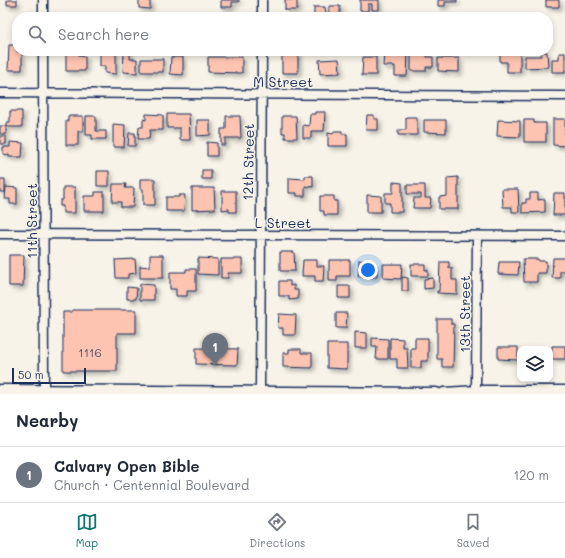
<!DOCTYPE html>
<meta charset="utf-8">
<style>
body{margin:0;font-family:Mali,sans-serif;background:#f6f6f7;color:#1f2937}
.controls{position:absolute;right:12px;bottom:12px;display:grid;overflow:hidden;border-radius:8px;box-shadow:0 2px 6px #0003}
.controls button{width:36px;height:36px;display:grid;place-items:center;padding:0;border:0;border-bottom:1px solid #e0e1e3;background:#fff;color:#1f2937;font:20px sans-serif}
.scale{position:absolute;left:12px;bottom:10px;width:74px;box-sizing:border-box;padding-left:4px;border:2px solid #1b2f5e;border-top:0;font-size:11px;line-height:14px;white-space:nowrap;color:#1b2f5e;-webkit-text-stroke:3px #f7f3e8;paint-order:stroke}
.you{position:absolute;left:368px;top:270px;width:14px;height:14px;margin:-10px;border:3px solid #fff;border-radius:50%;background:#1a73e8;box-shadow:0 0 0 6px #1a73e833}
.badge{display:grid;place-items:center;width:26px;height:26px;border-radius:50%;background:#0f766e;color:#fff;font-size:13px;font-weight:700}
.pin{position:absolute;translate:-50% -33px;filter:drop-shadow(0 1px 2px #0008)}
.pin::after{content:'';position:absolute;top:21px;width:14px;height:12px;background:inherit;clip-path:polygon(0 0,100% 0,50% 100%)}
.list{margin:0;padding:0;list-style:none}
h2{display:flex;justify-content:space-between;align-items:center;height:52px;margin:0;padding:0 16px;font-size:17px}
h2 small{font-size:13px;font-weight:400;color:#747a83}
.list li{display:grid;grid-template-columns:26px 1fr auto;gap:12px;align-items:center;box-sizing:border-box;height:56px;padding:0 16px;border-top:1px solid #e0e1e3}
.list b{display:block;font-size:15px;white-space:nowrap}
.list p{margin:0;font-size:13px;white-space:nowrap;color:#747a83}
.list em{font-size:13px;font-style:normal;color:#747a83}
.icon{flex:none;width:22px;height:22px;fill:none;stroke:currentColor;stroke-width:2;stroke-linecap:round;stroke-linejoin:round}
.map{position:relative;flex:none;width:565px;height:394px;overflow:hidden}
.search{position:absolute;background:#fff;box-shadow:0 2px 6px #0003;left:12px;right:12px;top:12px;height:44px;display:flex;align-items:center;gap:10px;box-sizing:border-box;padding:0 14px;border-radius:16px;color:#747a83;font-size:15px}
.sheet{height:108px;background:#fff}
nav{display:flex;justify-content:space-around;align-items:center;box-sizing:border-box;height:56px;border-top:1px solid #e0e1e3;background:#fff;font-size:11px;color:#747a83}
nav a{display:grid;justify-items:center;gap:2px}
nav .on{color:#0f766e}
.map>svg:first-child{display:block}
</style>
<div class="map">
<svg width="565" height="394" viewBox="0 0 565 394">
<defs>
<filter id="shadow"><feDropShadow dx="3" dy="3" stdDeviation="2" flood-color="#0004"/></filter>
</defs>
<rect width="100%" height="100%" fill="#f7f3e8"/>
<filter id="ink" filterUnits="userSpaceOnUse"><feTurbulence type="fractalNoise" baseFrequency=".025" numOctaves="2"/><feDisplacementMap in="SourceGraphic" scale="8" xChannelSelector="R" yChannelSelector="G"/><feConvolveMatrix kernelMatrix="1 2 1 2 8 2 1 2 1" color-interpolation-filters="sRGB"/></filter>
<g filter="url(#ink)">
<path fill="#fdc5b1" stroke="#1b2f5e" filter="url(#shadow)" d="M7,0H17V5H7Z
M139,0H150V9L139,8Z
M221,0H239V2H232V7H221Z
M285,0H297V10H285Z
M360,0H379V10H372V4H368V11H360Z
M438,0H457V2H445V6H438Z
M546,0H559V7H546Z
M329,6H340V17H329Z
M314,7H325L326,17H314Z
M9,45H17V52H22V70H8Z
M66,51H80L79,56L85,57V71H66Z
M100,51H116V74L105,73V66H100Z
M119,51H130V59H137V73L123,72L124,52Z
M282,51H298V73H282Z
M384,51H408L407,76H395V66H383Z
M500,51H520V72H507V62H500Z
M411,52H427V57H433V67H426V71H411Z
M541,52H547L548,67L525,68V56H541Z
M559,53H565V72H552V59H559Z
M171,57H183V75L170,74Z
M208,57H242V73L208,72Z
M363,57H376V75H362Z
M438,58H459V72L438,71Z
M141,59H163V72H141Z
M339,59L340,73L320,74L319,60Z
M10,111H22V127H7V122H10Z
M315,112H325L324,131H311V138H303V125L309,126L310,114H315Z
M146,114L163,115V130H150L149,139H138L139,127H143V119L146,120Z
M167,114H189L190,140H180V128H167Z
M367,115H374V119H378V130H366Z
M68,116H83V131H78V145H66V121H68Z
M86,116H96V131H106V139H92V135H86Z
M226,116H240L241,138H225V145H221V129H226Z
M282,116H296L297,138H285V133H282Z
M406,117H417V135H398V130H406Z
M553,119H565V146L553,145Z
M197,120H210V135L197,136Z
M424,120H446V133L424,132Z
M498,120L520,121V137L497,136Z
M524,120H534V123H546V142H524Z
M113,124L125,125L124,147H113Z
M0,126H6V134H0Z
M334,131H342V134H347V146H328V133L333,134Z
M129,133H135V146H128Z
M0,136H6V144H0Z
M10,142L23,143L22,157H9V155L3,154V147H10Z
M207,142L217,143V156H207Z
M202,170H211V179H202Z
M97,171H109V186H97Z
M305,176H313V187L305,186V196H297V193H289V178L305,179Z
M458,177V209H439V197L447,196V178Z
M0,179H5V192H0Z
M140,179H155V205H143V189H140Z
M393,182L402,183V212H390V203H385V193H393Z
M113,184H126L125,188H134L133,207H121V202H112Z
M407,185H425V198H431L430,208H413L414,198H421V194H407Z
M6,187L17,188V204H10V199H5Z
M63,187H75V213H63V206H60V200H63Z
M192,188H214L215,209L192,210Z
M502,189H518L519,212H512V207H503Z
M222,191H236V212H229V209L222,210Z
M95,192H104V211H84V196H95Z
M530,193H538V200L545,199V212L522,213V203H526V199H530Z
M554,193H565V215H553Z
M179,195H185L184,211H166V197H179Z
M367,195L381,196V212H367Z
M320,196H334V201H337V215H324V211H320Z
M280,252H294L295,271H280Z
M9,255H24L23,286H9Z
M150,255H163V278H140V266L150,267Z
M198,258L218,259V275L198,274Z
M553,258H565V271H560V278H552Z
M135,259L136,273L128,274V278H116L115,260Z
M221,259H242V273H228V278H221Z
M523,259H538L539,261H546V273H537V282H524Z
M303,260H317V266H324L323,281H315V276H302Z
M329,260H350V276H337V281H329Z
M359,260L365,261V264L377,265V277H358Z
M440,262H449V268H452V280H457V294L437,293V291H439Z
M499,262H519L518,275L498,274Z
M383,264H402L401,279L383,278Z
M411,264H425V270H428V276H411Z
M186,269H196V291H187V296H176V289H170V272H186Z
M402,277L408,278V291H402Z
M433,278V288L424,289V279Z
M279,281H290V286L294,285V290H298V299L289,300V296H279Z
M140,284L154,285V300H140Z
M338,286H350V298H338Z
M127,287L137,288L136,299H127Z
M72,310H136V333H117V371H63V312H72Z
M336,313H347L346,328H336Z
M279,314L296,315L295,335H283V328H278Z
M437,319H451V324H454L453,367H442V359H437Z
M355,332L367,333V348H355Z
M372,338L388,339V359H376L377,347H372Z
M390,338L403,339V348H407L408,368H397V359H390Z
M415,338H428V361H421V368H411V348H415Z
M327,344H347V369L327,368Z
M552,346H565V359H552Z
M498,347H518V360L498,359Z
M196,348L238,349L237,365L196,364Z
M289,349H301V353H312V368L283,367V353H289Z"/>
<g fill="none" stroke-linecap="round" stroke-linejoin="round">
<defs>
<path id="street" d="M43,0V17
M262,0V17
M43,51L44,391
M0,93L565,96
M0,234L565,236
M476,392L477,236
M260,394L262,51"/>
<path id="secondary" d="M0,391L436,394
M444,394L478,392H565"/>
</defs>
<use href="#street" stroke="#1b2f5e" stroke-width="11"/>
<use href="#secondary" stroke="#1b2f5e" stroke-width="15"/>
<use href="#street" stroke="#f7f3e8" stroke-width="8"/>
<use href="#secondary" stroke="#f7f3e8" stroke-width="12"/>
</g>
</g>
<g text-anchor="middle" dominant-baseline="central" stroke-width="3" stroke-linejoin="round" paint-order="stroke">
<g font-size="12" fill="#545473">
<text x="90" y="352">1116</text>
</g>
<g font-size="14" fill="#1b2f5e" stroke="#f7f3e8">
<text x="283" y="81">M Street</text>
<text transform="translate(248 162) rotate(-89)">12th Street</text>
<text transform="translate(31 221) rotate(-90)">11th Street</text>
<text x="283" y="222">L Street</text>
<text transform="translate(464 314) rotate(-90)">13th Street</text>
</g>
</g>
</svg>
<div class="controls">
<button><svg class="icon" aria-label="layers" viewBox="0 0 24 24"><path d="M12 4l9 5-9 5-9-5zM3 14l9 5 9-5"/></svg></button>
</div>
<div class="scale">50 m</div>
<div class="you"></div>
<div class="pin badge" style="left:215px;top:366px;background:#6b7280">1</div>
<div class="search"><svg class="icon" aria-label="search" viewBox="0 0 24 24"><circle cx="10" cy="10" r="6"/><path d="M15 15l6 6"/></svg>Search here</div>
</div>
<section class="sheet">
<h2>Nearby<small></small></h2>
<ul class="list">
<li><span class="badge" style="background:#6b7280">1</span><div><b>Calvary Open Bible</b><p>Church · Centennial Boulevard</p></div><em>120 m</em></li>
</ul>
</section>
<nav>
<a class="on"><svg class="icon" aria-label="map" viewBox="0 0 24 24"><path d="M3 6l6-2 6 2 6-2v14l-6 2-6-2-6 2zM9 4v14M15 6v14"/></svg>Map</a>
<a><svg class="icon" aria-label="directions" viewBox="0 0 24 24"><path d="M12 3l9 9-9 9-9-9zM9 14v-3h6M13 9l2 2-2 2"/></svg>Directions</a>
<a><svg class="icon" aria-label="saved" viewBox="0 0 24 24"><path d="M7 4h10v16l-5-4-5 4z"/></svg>Saved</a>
</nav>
